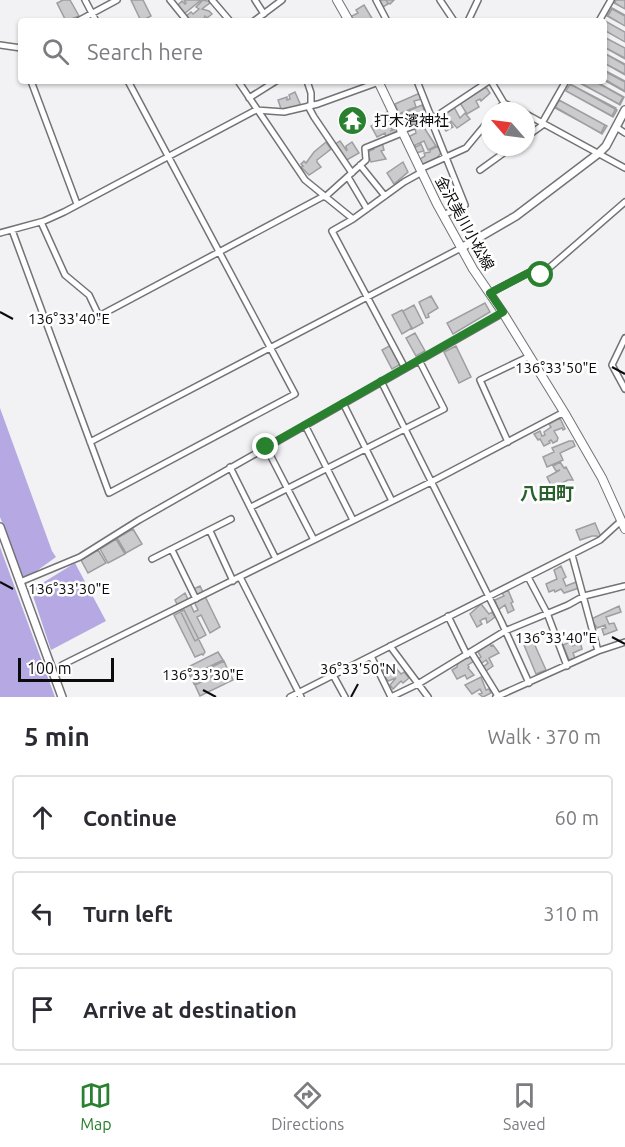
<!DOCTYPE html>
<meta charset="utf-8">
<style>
body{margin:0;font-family:Ubuntu,"Noto Sans JP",sans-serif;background:#f7f7f7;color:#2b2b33}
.compass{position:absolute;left:481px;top:102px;width:54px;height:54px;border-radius:50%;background:#fff;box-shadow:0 2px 4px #0004;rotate:298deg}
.scale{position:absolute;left:18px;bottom:15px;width:96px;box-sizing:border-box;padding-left:6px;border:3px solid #0c0b0c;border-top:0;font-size:16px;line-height:21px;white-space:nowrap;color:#0c0b0c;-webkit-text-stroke:4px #fff;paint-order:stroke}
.stop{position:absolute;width:18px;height:18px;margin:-14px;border:4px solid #29802f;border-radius:50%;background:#fff}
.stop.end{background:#29802f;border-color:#fff;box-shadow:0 2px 6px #0008}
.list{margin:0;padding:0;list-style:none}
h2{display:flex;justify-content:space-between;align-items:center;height:78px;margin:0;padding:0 24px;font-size:26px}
h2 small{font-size:20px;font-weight:400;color:#7c7c81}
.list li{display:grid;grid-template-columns:39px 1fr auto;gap:18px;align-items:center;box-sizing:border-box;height:84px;margin:0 12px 12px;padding:0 12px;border:2px solid #e1e1e2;border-radius:6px}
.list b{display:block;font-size:22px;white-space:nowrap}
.list em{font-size:20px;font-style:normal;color:#7c7c81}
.icon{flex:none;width:33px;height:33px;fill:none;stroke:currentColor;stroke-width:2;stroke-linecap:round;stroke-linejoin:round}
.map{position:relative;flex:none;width:625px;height:697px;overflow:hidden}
.search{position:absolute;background:#fff;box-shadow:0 2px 4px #0004;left:18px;right:18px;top:18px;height:66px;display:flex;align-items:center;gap:15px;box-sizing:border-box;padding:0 21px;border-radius:6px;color:#7c7c81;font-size:22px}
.sheet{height:366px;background:#fff}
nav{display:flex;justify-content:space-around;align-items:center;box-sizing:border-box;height:84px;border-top:2px solid #e1e1e2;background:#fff;font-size:16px;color:#7c7c81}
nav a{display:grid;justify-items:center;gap:3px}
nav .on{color:#29802f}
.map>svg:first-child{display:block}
</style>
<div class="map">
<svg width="625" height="697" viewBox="0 0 625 697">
<rect width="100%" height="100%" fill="#f2f2f5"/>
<path fill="#b6a9e3" d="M0,408L52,551L56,557L24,580L0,517Z
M0,547L55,697H0Z
M75,563L106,621L51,650L31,590Z"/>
<path fill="#cbcbce" stroke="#9e9da1" stroke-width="1.5" d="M63,0H70L79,16L66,21L57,3Z
M131,0H143L151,16L141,21Z
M184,0H201L184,14L177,6L182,1L185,4L186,3Z
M203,0L211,2L202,9L209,11L212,14L207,18L205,16L203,21H191L186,16L191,12L193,14L199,9L196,7Z
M379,0H394L390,4L387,2L388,4L383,7Z
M616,0H625V9L615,3Z
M616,0H625V9L614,3Z
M364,5L373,20H352L350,17L358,13L356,10Z
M612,8L625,15V26L607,16Z
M612,9L625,16V26L608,16Z
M605,21L625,32V42L604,30Z
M605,21L625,32V42L604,30Z
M604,37L625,48V58L604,47Z
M604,37L625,48V59L604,47Z
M604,53L625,64V74L604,63Z
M604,53L625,65V75L604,63Z
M604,70L625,81V91L604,79Z
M604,71L625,82V92L604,80Z
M576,81H594L623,97L619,104Z
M577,81H595L624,97L620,105Z
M570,84L616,108L612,116L566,91Z
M570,84L617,110L613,117L566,91Z
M486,87L490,93L481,101L480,99L476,101L479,107L467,114L460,103Z
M295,92L301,106L281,109L278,100L287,97V100L290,99L289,95Z
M420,93L422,99L414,101L416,107L399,114L395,104Z
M559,100L605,125L601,133L555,108Z
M559,100L607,126L602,134L555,107Z
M422,105L425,113L402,124L399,115Z
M454,107L460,118L465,113L470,119L457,128L451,121L450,122L453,127L446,131L440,123L442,122L440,118Z
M389,111L391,116L388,117L392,123L388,125L393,130L390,131L396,129L397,131L386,137L385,133L377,137L371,126L382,121L385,118L383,114Z
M358,113L362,121L349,128L344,120Z
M423,126L436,146L428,150L424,141L415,145L416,147L421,144L424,151L416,153L408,137L416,133L415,129Z
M340,141L347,151L346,146L352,142L359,153L345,161L334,145Z
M326,142L331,149L317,160V162L321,167L309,175L301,167L303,166L301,164L304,161L306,163L314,152Z
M382,142L384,150L381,151L386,159L371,162L367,152L374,149L373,146Z
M438,146L441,153L437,158L438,162L423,165L420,159L425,156L424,153L430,152V150Z
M403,162L408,172L394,184L387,173Z
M431,296L438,308L428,314L429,317L426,318L419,302Z
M485,303L490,312L453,334L447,323Z
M414,305L423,323L412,329L403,311Z
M402,310L412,328L402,334L392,315Z
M415,333L425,351L416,356L406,338Z
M391,345L401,364L392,369L382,350Z
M456,346L471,377L459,383L444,352Z
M560,418L565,429L563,430L562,428L554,431L558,438L557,441L553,443L551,440L549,441L550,443L544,446L540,439L538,440L534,434L540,431L542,436L545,435L544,432L551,427L549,424Z
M569,441H573L575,446L560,453L563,460L547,467L543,457L554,452L552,448Z
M560,462L564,468L566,467L573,480H568L554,487L553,484L551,485L547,477L560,470L556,471L553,466Z
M595,523L601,537L598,538L597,536H592L580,540L576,530Z
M133,529L142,544L126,553L117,538Z
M116,539L125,554L108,563L100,549Z
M98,550L106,563L88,573L81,560Z
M561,566L565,575L566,577L563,579L566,586L576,582L579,588L564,593L561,589L555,592L554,590L549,592L546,584L557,579L554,570Z
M200,586L220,627L210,633L201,615L197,617L206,635L195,641L175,600L185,593L194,612L198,610L189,591Z
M508,590L513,602L511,603L514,610L508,613L505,605L498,610L495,600L504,596L502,593Z
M481,604L489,614L492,612L495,617L487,623L486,618L483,619L480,621L482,624L477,627L470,614Z
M619,606L621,612L606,617L609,624L614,623L617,630L604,635L602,629L606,628L605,625L597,628L591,619Z
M184,610L205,652L203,655L202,654L195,657L174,615Z
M579,637L582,649L573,653L575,658L569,660L563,645L571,641L573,646L575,645L573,640Z
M533,641L546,670L536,674L524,645Z
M490,643L491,646L493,645L499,653L489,658L493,666L486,671L483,667L488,663L486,660L482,663L478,659L481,657L478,652Z
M218,652L223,660L190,676L186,668Z
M470,655L474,661L468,665L469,667L468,668L474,675L467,679L465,675L457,679L452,670L457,667L458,662Z
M224,661L227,668L194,684L191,677Z
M391,666L392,668L394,666L401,674L404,672L409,678L403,683L401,681L393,689L390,685L396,678L388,681L381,672L384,669L386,672Z
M228,669L233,680L200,696L195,685Z
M481,677L486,690L489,689L491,693L483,697L479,694L482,693L480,689L472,694L465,685Z"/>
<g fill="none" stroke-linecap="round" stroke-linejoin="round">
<defs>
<path id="street" d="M85,0L96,21
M170,0L187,21
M212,0L230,21
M255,0L264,14
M376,0L387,21
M440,0L454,21
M78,21L117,0
M254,21L282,0
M468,21L478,0
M599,21L611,0
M0,45L21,48
M31,81L77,204
M238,81L305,180L353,219L404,182L422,172
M307,81L311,93V105
M417,81L432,119
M491,81L504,103L520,111
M249,98L276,81
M308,106L314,117L352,173
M497,111L504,103
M526,114L625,168
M431,120L465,205L443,215
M542,123L566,81
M616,127L625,133
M400,131L432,119L489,81
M526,137L544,124
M360,165L385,196
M420,169L466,148L490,119
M480,170L512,147
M348,177L367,209
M325,197L366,160L365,148L402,133
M353,219L332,231L405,368
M41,222L65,275L89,295L99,316L324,196
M12,230L109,493L295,394L128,81
M0,233L44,221L64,212L256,110L284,112L318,104L379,82
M490,293L536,269L541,275L625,202
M625,338L612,365L625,389
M381,381L501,621L529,683
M343,403L392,501
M305,425L353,520
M90,442L461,248
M508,442L480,380L530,356
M266,447L314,540
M230,467L276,559
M251,507L444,409L419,360
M210,531L233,581
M172,550L196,599
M572,555L598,651
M152,559L231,519
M240,577L301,697
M528,577L547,613L567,666
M20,582L80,557L139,520L503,313
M448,616L467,655
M390,646L428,697
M471,652L498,696
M371,656L391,697
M62,665L431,482L564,412V415
M333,675L345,697
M290,697L600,540L622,520
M391,697L418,684L505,631L568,605L584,596L625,586
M496,697L598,651L625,642"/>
<path id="secondary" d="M461,248L516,216L599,153L606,146L625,110
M0,527L62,697"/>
<path id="primary" d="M337,0L349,21
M378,81L437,204L473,269L503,313L564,412L602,478L625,529"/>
</defs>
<use href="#street" stroke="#737275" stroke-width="8"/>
<use href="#secondary" stroke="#737275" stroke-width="10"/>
<use href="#primary" stroke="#737275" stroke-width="10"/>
<use href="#street" stroke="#fff" stroke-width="5"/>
<use href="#secondary" stroke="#fff" stroke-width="7"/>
<use href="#primary" stroke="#fff" stroke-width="8"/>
</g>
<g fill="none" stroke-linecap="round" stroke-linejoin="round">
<path stroke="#29802f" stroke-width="8" d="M266,447L503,312L490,293L536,269L541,275"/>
</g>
<path fill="none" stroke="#0c0b0c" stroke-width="2" d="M0,312L13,319M612,367L625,374M0,582L13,589M612,637L625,644M203,690L216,697M351,697L358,684"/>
<defs>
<symbol id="temple-disc" viewBox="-11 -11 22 22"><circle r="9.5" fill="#29802f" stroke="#fff"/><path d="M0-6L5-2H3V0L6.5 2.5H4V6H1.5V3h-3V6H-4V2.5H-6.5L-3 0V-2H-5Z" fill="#fff"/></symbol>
</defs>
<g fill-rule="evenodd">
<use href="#temple-disc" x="336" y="104" width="33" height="33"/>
</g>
<g text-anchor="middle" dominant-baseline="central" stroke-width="5" stroke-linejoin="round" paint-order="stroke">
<g font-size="15" fill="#0c0b0c" stroke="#fff" text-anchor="start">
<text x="374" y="120">打木濱神社</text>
</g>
<g font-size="15" fill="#0c0b0c" stroke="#fff">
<text transform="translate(465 223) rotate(61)">金沢美川小松線</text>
</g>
<g font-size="18" font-weight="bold" fill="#2a602c" stroke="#fff">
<text x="547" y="493">八田町</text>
</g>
</g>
<g font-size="15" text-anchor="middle" fill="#0c0b0c" stroke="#fff" stroke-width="5" stroke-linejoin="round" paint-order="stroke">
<text x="69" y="324">136°33'40"E</text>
<text x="556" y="373">136°33'50"E</text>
<text x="69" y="594">136°33'30"E</text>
<text x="556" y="643">136°33'40"E</text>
<text x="358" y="674">36°33'50"N</text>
<text x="203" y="680">136°33'30"E</text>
</g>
</svg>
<svg class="compass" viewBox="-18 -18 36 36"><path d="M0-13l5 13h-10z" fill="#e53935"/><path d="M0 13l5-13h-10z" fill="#7c7c81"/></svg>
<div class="scale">100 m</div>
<div class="stop" style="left:541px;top:275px"></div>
<div class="stop end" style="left:266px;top:447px"></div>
<div class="search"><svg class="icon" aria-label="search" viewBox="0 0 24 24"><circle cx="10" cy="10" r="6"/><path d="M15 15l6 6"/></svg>Search here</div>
</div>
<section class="sheet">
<h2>5 min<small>Walk · 370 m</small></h2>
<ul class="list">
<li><svg class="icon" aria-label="ahead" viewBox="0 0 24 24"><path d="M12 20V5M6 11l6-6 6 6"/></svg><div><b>Continue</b></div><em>60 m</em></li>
<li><svg class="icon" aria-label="left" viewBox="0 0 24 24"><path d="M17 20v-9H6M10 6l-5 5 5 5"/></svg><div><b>Turn left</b></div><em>310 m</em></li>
<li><svg class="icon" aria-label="arrive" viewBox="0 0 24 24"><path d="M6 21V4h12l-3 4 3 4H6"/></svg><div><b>Arrive at destination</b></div></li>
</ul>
</section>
<nav>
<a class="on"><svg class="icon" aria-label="map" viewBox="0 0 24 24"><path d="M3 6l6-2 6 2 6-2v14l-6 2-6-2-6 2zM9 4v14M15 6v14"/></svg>Map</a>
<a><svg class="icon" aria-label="directions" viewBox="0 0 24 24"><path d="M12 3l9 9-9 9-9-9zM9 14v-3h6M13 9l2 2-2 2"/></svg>Directions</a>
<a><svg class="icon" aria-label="saved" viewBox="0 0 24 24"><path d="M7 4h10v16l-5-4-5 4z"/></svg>Saved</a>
</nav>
